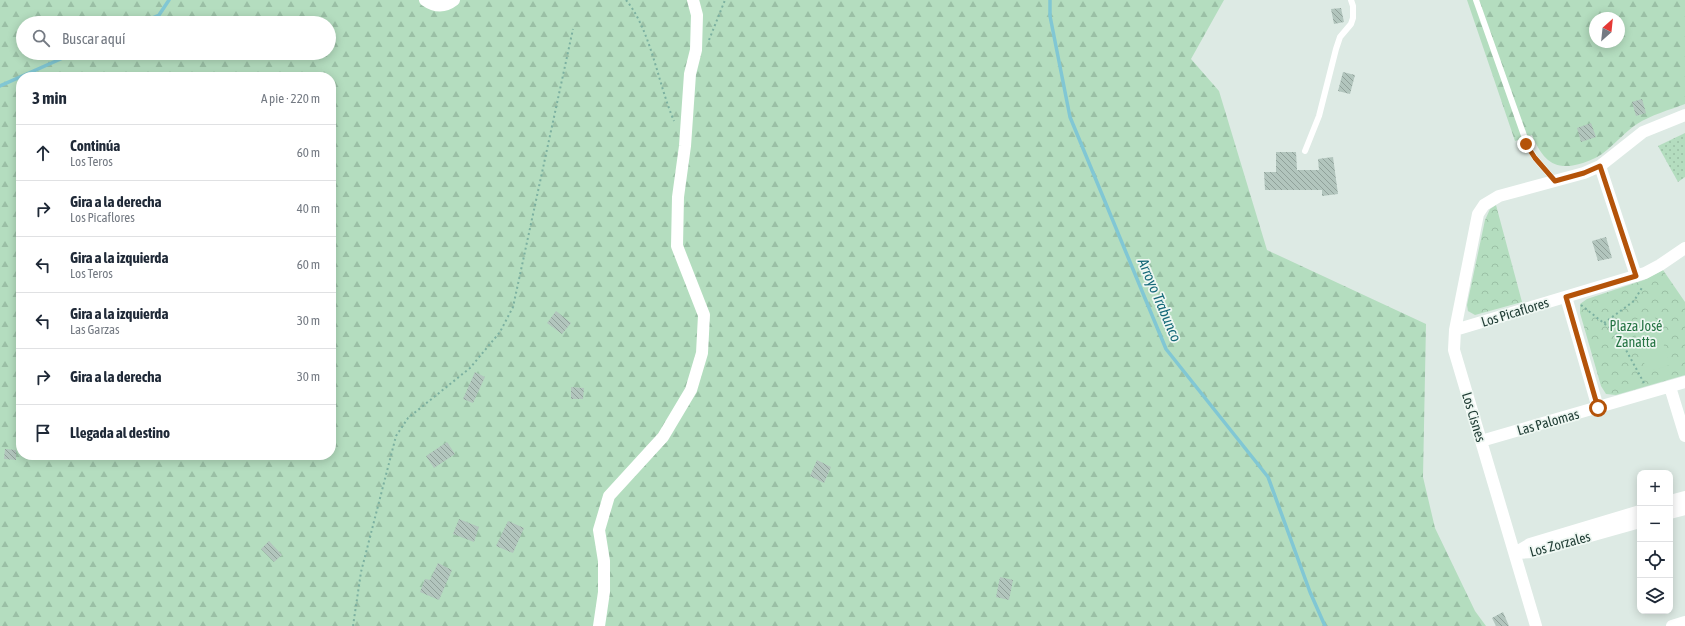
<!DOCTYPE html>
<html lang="es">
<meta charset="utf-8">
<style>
body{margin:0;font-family:"Asap Condensed",sans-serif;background:#f2f2f3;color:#1f2937}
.controls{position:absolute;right:12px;bottom:12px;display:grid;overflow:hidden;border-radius:8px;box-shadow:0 2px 10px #0003}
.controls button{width:36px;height:36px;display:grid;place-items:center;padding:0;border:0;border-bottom:1px solid #e0e1e3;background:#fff;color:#1f2937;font:20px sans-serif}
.compass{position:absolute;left:1589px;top:12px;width:36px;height:36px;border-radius:50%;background:#fff;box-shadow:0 2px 10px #0003;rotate:27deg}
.stop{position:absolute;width:12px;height:12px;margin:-9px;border:3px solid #b45309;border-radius:50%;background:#fff}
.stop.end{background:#b45309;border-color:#fff;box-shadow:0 1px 4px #0008}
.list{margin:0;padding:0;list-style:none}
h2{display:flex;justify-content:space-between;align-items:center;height:52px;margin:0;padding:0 16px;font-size:17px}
h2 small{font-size:13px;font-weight:400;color:#747a83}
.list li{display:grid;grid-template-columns:26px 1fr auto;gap:12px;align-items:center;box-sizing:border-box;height:56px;padding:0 16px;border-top:1px solid #e0e1e3}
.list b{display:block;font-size:15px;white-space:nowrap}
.list p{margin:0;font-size:13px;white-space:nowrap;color:#747a83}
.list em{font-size:13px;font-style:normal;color:#747a83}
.icon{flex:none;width:22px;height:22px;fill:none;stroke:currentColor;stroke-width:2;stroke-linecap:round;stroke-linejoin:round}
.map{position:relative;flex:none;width:1685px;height:626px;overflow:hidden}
.search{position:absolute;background:#fff;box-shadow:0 2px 10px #0003;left:16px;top:16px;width:320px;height:44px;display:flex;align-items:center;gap:10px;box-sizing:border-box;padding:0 14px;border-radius:22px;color:#747a83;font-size:15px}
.panel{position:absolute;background:#fff;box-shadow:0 2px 10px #0003;left:16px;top:72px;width:320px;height:388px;border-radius:16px}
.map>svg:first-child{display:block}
</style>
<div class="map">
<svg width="1685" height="626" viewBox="0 0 1685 626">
<defs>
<pattern id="grass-dots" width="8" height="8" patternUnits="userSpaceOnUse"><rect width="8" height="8" fill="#b4ddbf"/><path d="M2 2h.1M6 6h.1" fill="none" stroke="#9abfa5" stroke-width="1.8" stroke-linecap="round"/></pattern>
<pattern id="forest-firs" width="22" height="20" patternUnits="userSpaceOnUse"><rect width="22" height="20" fill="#b4ddbf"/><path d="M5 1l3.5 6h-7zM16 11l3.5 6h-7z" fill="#9abfa5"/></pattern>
<pattern id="park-crowns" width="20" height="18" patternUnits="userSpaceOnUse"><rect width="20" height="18" fill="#b4ddbf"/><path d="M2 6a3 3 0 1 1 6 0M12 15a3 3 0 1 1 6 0" fill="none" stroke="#9abfa5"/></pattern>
<pattern id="building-back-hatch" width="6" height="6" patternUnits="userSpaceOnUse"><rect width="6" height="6" fill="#b2c5bd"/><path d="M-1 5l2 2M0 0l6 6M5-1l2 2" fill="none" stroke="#90a19a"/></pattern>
</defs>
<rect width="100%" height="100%" fill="#ddeae4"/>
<path fill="url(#grass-dots)" d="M1685,133V177L1678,182L1658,146Z"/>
<path fill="url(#forest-firs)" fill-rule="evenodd" d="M0,0H1224L1191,59L1219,91L1267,250L1426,324L1423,477L1435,528L1475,611L1486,626H0ZM23,23H329V53H23ZM21,77H331V455H21Z
M1467,0H1685V104C1669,110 1651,115 1637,124C1626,131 1617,142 1607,150C1600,156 1592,160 1583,163C1555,172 1543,161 1532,135L1515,141ZM1595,18H1619V42H1595Z"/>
<path fill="url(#park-crowns)" d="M1496,205L1522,302L1475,315L1468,311L1467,305L1485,220L1490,209Z
M1663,270L1685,302V375L1616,395L1606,394L1601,386L1580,313V304L1587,299L1644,280Z"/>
<path fill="#b4ddbf" d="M1654,314L1670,365L1647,372L1631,321Z"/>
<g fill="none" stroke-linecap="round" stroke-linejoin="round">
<path stroke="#81c7d4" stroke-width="3.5" d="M1050,0V16L1070,117L1166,349L1268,477L1310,592L1325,626
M141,23L159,15L169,0
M0,86L74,53"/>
</g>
<path fill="url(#building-back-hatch)" d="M1341,8L1344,22L1334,24L1331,9Z
M1343,72L1355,75L1350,94L1338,91Z
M1642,99L1646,113L1636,116L1632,102Z
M1591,123L1596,137L1581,142L1577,128Z
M1276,152H1296L1297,170H1319L1318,159L1333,157L1338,194L1322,196V190H1265L1264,172H1276Z
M1606,237L1612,258L1598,261L1592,241Z
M556,311L571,323L562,334L547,323Z
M475,372L485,377L473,403L463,399Z
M571,387L584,388L583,399H571Z
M447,442L455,454L434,468L426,456Z
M5,449L16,450V460L4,459Z
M817,460L831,467L824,483L810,476Z
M459,519L479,527L474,542L453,534Z
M508,521L524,528L513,553L496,546Z
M269,541L282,555L274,562L261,549Z
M438,563L452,570L439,600L420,592L425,579L430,580Z
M1000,577L1013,580L1009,600L996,597Z
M1503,612L1509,626H1496L1492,618Z"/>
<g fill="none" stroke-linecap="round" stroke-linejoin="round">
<path stroke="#7bb0a0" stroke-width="2" stroke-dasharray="2 3" stroke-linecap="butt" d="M626,0C651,30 658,84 674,121
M709,40L725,0
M1581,305L1610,328L1620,339L1644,383
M1604,323L1634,301L1643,286
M353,626L361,572L396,436L408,418L470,368L500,332L513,307L573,29"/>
<path stroke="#fff" stroke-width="6" d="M1476,0L1527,144L1535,158L1555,181
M1305,151L1319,116L1336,49L1340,37L1351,24L1353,18V6L1351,0"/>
<path stroke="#fff" stroke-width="12" d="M425,0C435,7 445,7 454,0
M1600,166L1636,276
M1566,297L1598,408
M1455,330L1645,273L1660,265L1685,248
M1670,387L1685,436
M1481,441L1685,382
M1670,501L1685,497
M1670,513L1685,509
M1515,553L1530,544L1640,511
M1516,553L1533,552L1640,522
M599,626L604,592V561L599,530L609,496L663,437L691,390L702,353L704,315L677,246L678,197L685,146L690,74L696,50L697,15L693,0
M1536,626L1454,350L1455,330L1478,214L1484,205L1499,196L1584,173L1600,166L1643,132L1685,115
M1672,626L1685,622"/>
</g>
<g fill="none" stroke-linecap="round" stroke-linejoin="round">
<path stroke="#b45309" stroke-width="5" d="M1526,144L1535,158L1555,181L1584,173L1600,166L1636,276L1566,297L1598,408"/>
</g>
<g text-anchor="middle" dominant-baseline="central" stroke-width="3.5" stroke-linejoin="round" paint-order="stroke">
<g font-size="14" fill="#1e3b33" stroke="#eef7f2">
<text transform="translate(1515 312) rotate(-17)">Los Picaflores</text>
<text transform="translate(1474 417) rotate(73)">Los Cisnes</text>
<text transform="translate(1548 422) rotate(-16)">Las Palomas</text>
<text transform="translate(1560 544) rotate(-15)">Los Zorzales</text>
</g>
<g font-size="14" fill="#267444" stroke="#eef7f2">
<text x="1636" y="326">Plaza José<tspan x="1636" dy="16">Zanatta</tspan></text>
</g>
<g font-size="15" font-style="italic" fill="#156979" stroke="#eef7f2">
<text transform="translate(1160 300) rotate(67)">Arroyo Trabunco</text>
</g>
</g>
</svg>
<div class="controls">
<button>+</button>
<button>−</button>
<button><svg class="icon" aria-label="locate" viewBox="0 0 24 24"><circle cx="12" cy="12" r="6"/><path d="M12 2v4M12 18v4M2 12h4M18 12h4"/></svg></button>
<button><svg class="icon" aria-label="layers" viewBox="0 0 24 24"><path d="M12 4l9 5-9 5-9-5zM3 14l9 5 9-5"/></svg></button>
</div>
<svg class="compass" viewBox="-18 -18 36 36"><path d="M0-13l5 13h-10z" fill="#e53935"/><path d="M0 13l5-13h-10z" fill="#747a83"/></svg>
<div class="stop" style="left:1598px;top:408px"></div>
<div class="stop end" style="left:1526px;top:144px"></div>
<div class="search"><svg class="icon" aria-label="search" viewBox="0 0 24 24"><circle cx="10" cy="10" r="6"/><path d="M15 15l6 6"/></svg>Buscar aquí</div>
<section class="panel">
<h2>3 min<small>A pie · 220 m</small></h2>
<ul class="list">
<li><svg class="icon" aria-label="ahead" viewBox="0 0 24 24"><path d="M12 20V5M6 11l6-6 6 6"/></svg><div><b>Continúa</b><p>Los Teros</p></div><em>60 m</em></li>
<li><svg class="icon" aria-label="right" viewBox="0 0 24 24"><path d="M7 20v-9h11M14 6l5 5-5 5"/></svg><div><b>Gira a la derecha</b><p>Los Picaflores</p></div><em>40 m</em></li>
<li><svg class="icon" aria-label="left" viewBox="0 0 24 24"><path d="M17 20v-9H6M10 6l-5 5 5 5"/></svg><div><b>Gira a la izquierda</b><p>Los Teros</p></div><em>60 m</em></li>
<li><svg class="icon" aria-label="left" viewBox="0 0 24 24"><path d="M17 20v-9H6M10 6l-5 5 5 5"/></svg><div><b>Gira a la izquierda</b><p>Las Garzas</p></div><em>30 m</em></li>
<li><svg class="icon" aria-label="right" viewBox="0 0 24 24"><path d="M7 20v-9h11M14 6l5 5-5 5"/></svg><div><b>Gira a la derecha</b></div><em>30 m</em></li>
<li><svg class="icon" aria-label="arrive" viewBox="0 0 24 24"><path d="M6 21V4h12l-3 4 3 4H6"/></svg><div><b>Llegada al destino</b></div></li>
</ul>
</section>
</div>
